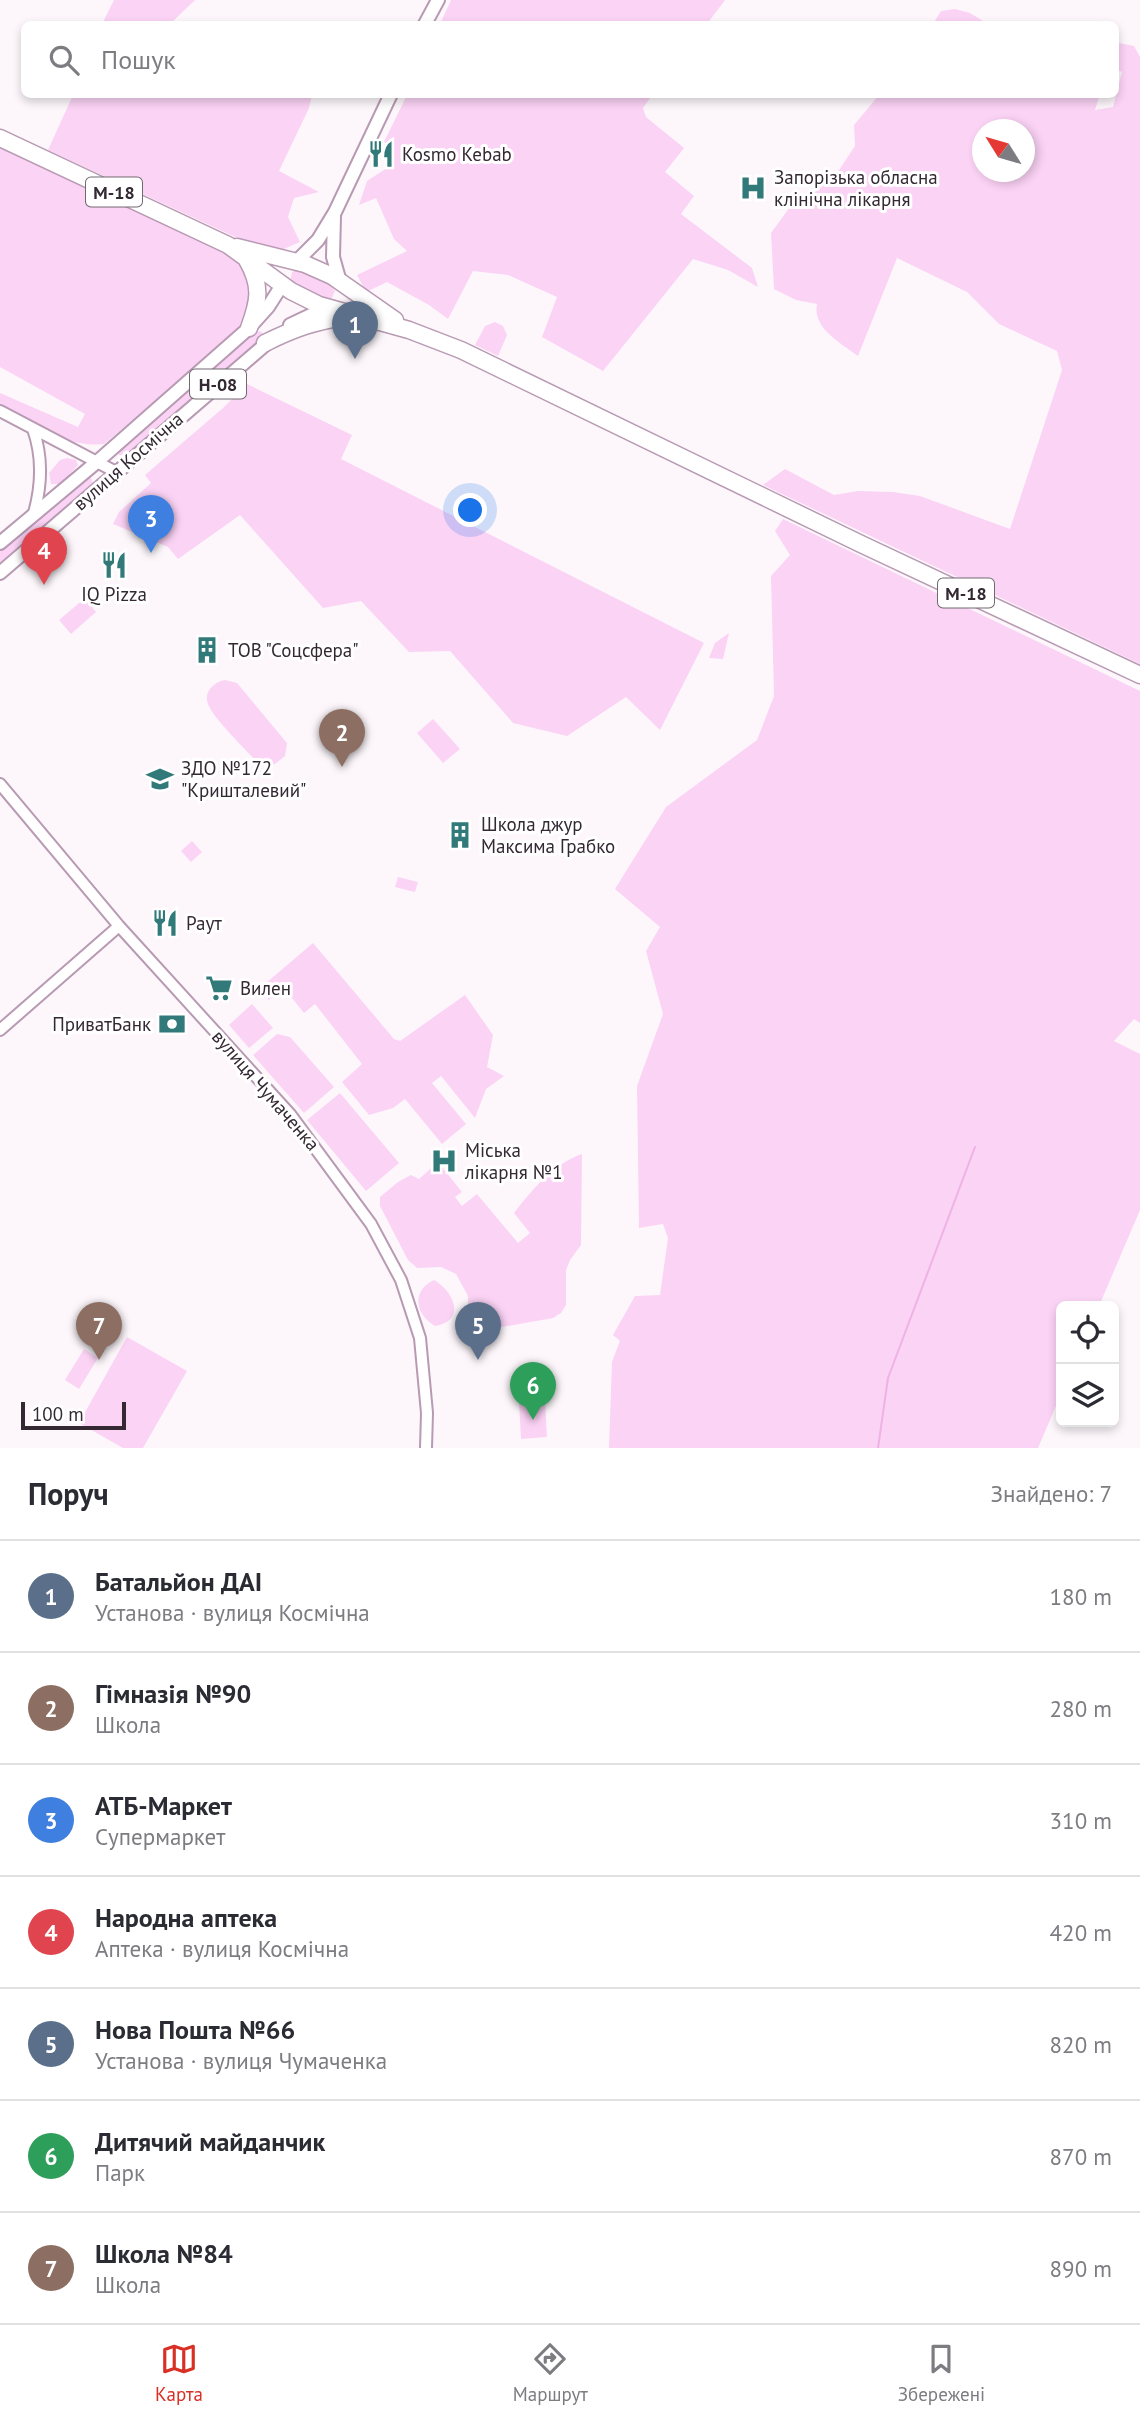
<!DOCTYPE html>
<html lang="uk">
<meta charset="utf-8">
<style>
body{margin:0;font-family:"PT Sans",sans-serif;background:#f2f2f3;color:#2b2b33}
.controls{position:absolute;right:21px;bottom:21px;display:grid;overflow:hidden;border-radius:10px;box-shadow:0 4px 10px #0003}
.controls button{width:63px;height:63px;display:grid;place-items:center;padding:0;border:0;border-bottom:2px solid #e1e1e2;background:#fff;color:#2b2b33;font:35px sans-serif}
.compass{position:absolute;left:972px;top:119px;width:63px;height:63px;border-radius:50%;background:#fff;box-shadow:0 4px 10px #0003;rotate:307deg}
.scale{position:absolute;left:21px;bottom:18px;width:105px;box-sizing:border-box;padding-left:7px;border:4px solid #342933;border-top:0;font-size:19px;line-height:24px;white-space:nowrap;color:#342933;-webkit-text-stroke:5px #fff;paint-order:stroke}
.you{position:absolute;left:471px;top:511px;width:24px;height:24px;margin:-18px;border:5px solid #fff;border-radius:50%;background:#1a73e8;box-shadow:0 0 0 10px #1a73e833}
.badge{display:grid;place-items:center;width:46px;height:46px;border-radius:50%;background:#d93025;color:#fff;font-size:23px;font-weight:700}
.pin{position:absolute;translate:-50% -58px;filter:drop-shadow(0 2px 4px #0008)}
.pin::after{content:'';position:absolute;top:37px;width:24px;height:21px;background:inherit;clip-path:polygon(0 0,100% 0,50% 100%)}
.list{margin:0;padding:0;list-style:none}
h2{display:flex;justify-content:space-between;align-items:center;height:91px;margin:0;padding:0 28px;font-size:30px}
h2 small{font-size:23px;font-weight:400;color:#7c7c81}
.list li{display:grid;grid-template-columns:46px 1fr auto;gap:21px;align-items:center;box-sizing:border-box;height:112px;padding:0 28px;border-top:2px solid #e1e1e2}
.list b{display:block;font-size:26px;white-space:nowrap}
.list p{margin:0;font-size:23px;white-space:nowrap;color:#7c7c81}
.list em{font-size:23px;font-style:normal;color:#7c7c81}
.icon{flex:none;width:38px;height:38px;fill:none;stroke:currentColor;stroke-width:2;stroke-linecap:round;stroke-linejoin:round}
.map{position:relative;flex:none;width:1140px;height:1448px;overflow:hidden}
.search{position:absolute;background:#fff;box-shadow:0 4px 10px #0003;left:21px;right:21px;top:21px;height:77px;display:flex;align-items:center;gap:18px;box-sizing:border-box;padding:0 24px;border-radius:10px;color:#7c7c81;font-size:26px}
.sheet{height:875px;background:#fff}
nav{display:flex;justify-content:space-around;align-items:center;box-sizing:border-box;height:98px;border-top:2px solid #e1e1e2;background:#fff;font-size:19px;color:#7c7c81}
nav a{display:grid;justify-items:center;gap:4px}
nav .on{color:#d93025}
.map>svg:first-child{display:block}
</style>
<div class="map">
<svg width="1140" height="1448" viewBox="0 0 1140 1448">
<rect width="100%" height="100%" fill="#fdf7fc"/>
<path fill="#fbd3f5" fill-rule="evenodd" d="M114,0H195L170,24H102Z
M451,0H725L707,24H440Z
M955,9L970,13L988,24H933L941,11Z
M1119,43L1134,46L1140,57V664L763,485L785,469L834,495L858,491L893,492L920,496L1010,529L1062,370L1057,351L999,324L967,292L897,258L858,356C841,343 812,328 817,304L796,300L774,289L771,233L798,196L814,193L837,173L855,146L854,125L879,95H1095L1099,97L1095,110L1113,107L1122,72L1116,69V44ZM982,130H1024V172H982Z
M653,94L643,108L646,117L684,148L665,172L694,196L681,214L752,268L758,287L728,270L693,259L603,371L542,337L557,297L508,275L473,271L448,319L429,305L387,282L366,292L357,275L407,251L394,239L376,198L359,205L367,181L387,168L393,146L384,142L407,95Z
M73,95H312L309,108L279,171L319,192L294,198L288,217L300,242L279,251L233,236L48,150Z
M0,139L240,259L256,290L243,328L104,444C68,448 32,426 0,411V393L78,427L85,414L0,367Z
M299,269L330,283L335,291L331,300L326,302L290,283L292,272Z
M495,322L503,326L507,335L498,356L475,345L485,326Z
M256,331L262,332L263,338L259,342L126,456L119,455L118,451Z
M247,384L352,435L341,459L704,643L660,730L626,697L567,736L513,723L450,651L409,652L361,601L323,608L240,515L178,559L168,547L113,524L119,512L151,483L145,475L223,408Z
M67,458L76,460L78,465L61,484H51L49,473L60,460Z
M86,477L91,478L93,483L91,488L0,566V551Z
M783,519L1140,691V1023L1134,1019L1114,1041L1140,1054V1210L1099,1306H1061V1394L1038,1448H609L612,1362L620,1341L613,1335L635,1296L660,1295L668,1238L663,1224L639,1228L637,1086L663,1014L646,951L660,927L615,889L666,807L757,740L774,696L771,576L790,555L775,531Z
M85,598L96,612L71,634L59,620Z
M729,633L723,659L709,658L715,643Z
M225,680L237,683L287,743L285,756L275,764L262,765L256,761C245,749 213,718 208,704C203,692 214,682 225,680Z
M433,719L460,749L443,763L417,733Z
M192,841L202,852L191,862L181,851Z
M398,877L418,882L415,892L395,887Z
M313,943L394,1039L400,1041L465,995L493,1035L487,1067L504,1076L486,1089L475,1118L441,1076L432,1083L466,1124L442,1144L405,1099L393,1108L369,1115L342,1082L362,1064L315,1004L304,1013L284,988L269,1000L259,989Z
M252,1004L273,1028L249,1048L229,1025Z
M277,1034L290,1037L334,1087L304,1113L253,1055Z
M340,1093L399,1163L366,1191L307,1120Z
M582,1154L581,1245L570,1260L566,1270V1305L561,1313L553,1318L456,1335L468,1304V1296L456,1274L441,1267L417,1268L408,1260L380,1206V1197L398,1182L411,1175L419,1179L438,1162L462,1192L455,1197L462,1206L477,1194L518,1243L530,1233L514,1213C532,1190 553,1164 582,1154Z
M434,1280C455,1292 466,1321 435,1326C415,1314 411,1291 434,1280Z
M127,1337L187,1371L143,1448H123L79,1423Z
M84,1349L98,1358L79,1389L65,1380Z
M545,1400L547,1437L521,1439L519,1402Z"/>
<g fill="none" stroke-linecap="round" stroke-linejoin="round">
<path stroke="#efb2e6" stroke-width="2" d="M878,1448L888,1378L975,1147"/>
<defs>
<path id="minor" d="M0,411L116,472
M33,429C43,457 42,484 34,513
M0,784L119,926L290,1114L371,1224L401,1280L420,1338L427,1413L426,1448
M0,1030L119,926"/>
<path id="major" d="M425,24L438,0
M334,216L333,257L340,282
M296,262L318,240L335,212L391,94
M290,325L328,307
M0,543L98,461L249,328L268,307L282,285
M0,573L273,338"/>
<path id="highway" d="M0,138L228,245L291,291L319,305L409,330L461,350L861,544L1140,675
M237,247L305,264L332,276L395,320
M247,260C262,286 259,301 249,328
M265,343C295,328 316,321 349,316"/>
</defs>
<use href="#minor" stroke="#b89ab3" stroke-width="14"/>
<use href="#major" stroke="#b89ab3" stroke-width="16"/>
<use href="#highway" stroke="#b89ab3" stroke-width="19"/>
<use href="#minor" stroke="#fff" stroke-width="10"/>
<use href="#major" stroke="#fff" stroke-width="12"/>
<use href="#highway" stroke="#fff" stroke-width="16"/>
</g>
<defs>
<symbol id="restaurant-bare" viewBox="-9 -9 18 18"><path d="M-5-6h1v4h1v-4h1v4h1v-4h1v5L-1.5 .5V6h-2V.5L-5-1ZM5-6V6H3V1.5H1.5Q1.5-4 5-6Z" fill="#317a79" stroke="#fff" stroke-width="2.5" paint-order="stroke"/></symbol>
<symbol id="hospital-bare" viewBox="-9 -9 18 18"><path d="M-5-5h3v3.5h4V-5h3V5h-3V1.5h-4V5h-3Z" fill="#317a79" stroke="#fff" stroke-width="2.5" paint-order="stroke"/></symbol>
<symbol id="building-bare" viewBox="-9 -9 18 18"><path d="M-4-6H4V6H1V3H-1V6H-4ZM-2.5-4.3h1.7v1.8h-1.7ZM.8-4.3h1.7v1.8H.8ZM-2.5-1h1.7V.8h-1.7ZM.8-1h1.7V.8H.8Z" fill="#317a79" stroke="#fff" stroke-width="2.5" paint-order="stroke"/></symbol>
<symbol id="school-bare" viewBox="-9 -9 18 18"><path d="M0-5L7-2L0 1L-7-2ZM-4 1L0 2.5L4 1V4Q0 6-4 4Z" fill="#317a79" stroke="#fff" stroke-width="2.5" paint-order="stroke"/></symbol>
<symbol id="supermarket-bare" viewBox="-9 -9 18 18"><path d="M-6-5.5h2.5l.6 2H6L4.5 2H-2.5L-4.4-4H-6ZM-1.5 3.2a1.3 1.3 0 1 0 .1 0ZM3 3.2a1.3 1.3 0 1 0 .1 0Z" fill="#317a79" stroke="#fff" stroke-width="2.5" paint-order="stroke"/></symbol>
<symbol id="bank-bare" viewBox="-9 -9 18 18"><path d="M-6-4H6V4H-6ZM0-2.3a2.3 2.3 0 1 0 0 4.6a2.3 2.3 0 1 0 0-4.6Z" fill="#317a79" stroke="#fff" stroke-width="2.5" paint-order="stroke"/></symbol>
</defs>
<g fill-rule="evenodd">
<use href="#restaurant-bare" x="362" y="135" width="38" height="38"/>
<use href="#hospital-bare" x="734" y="169" width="38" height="38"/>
<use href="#restaurant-bare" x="95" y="546" width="38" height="38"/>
<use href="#building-bare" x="188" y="631" width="38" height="38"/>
<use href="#school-bare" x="141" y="760" width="38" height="38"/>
<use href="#building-bare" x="441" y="816" width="38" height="38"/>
<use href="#restaurant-bare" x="146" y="904" width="38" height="38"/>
<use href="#supermarket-bare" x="200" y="969" width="38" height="38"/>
<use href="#bank-bare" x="153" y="1005" width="38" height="38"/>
<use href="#hospital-bare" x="425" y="1142" width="38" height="38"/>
</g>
<g text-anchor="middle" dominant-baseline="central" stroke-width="6" stroke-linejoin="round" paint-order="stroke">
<g fill="#fff" stroke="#716970" stroke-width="2">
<rect x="86" y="177.5" width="56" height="29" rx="5"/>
<rect x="190" y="369.5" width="56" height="29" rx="5"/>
<rect x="938" y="578.5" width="56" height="29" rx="5"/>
</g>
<g font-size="18" font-weight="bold" fill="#342933">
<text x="114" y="192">М-18</text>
<text x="218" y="384">Н-08</text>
<text x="966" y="593">М-18</text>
</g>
<g font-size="19" fill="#342933" stroke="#fff" text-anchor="start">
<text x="402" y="154">Kosmo Kebab</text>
<text x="774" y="177">Запорізька обласна<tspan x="774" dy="22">клінічна лікарня</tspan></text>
<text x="114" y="594" text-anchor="middle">IQ Pizza</text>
<text x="228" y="650">ТОВ "Соцсфера"</text>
<text x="181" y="768">ЗДО №172<tspan x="181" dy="22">"Кришталевий"</tspan></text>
<text x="481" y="824">Школа джур<tspan x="481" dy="22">Максима Грабко</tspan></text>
<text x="186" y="923">Раут</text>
<text x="240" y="988">Вилен</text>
<text x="151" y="1024" text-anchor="end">ПриватБанк</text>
<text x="465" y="1150">Міська<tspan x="465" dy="22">лікарня №1</tspan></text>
</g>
<g font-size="19" fill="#342933" stroke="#fff">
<text transform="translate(128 461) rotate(-41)">вулиця Космічна</text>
<text transform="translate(266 1090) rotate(49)">вулиця Чумаченка</text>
</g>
</g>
</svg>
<div class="controls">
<button><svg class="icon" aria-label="locate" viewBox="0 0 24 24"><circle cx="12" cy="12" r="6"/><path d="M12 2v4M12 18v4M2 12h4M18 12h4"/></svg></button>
<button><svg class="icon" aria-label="layers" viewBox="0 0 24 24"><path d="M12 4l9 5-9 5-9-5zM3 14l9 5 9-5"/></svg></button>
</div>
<svg class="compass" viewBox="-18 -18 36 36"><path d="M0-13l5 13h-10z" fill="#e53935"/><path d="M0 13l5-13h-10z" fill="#7c7c81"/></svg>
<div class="scale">100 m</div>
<div class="you"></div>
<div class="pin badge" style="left:355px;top:359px;background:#5c6f8a">1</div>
<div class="pin badge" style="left:342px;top:767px;background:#8d6e63">2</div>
<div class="pin badge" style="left:151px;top:553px;background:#3f7fe0">3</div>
<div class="pin badge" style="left:44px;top:585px;background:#e0444e">4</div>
<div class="pin badge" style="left:478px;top:1360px;background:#5c6f8a">5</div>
<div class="pin badge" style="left:533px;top:1420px;background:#2e9e5b">6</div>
<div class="pin badge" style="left:99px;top:1360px;background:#8d6e63">7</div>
<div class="search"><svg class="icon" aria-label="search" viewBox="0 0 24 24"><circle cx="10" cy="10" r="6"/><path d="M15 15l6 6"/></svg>Пошук</div>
</div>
<section class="sheet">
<h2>Поруч<small>Знайдено: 7</small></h2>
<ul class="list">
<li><span class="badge" style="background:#5c6f8a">1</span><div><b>Батальйон ДАI</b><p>Установа · вулиця Космічна</p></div><em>180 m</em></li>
<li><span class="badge" style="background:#8d6e63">2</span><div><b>Гімназія №90</b><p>Школа</p></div><em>280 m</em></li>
<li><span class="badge" style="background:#3f7fe0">3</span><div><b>АТБ-Маркет</b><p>Супермаркет</p></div><em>310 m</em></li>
<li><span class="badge" style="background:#e0444e">4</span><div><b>Народна аптека</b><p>Аптека · вулиця Космічна</p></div><em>420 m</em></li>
<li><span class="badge" style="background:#5c6f8a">5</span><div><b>Нова Пошта №66</b><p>Установа · вулиця Чумаченка</p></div><em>820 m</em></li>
<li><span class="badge" style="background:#2e9e5b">6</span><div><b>Дитячий майданчик</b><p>Парк</p></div><em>870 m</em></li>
<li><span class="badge" style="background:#8d6e63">7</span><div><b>Школа №84</b><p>Школа</p></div><em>890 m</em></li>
</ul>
</section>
<nav>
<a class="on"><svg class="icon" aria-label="map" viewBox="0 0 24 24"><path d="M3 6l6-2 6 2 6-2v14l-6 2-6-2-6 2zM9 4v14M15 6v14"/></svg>Карта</a>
<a><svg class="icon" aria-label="directions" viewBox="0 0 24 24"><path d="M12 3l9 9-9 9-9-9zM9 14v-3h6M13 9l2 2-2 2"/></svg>Маршрут</a>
<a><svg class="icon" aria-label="saved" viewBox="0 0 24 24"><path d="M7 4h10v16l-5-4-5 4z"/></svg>Збережені</a>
</nav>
